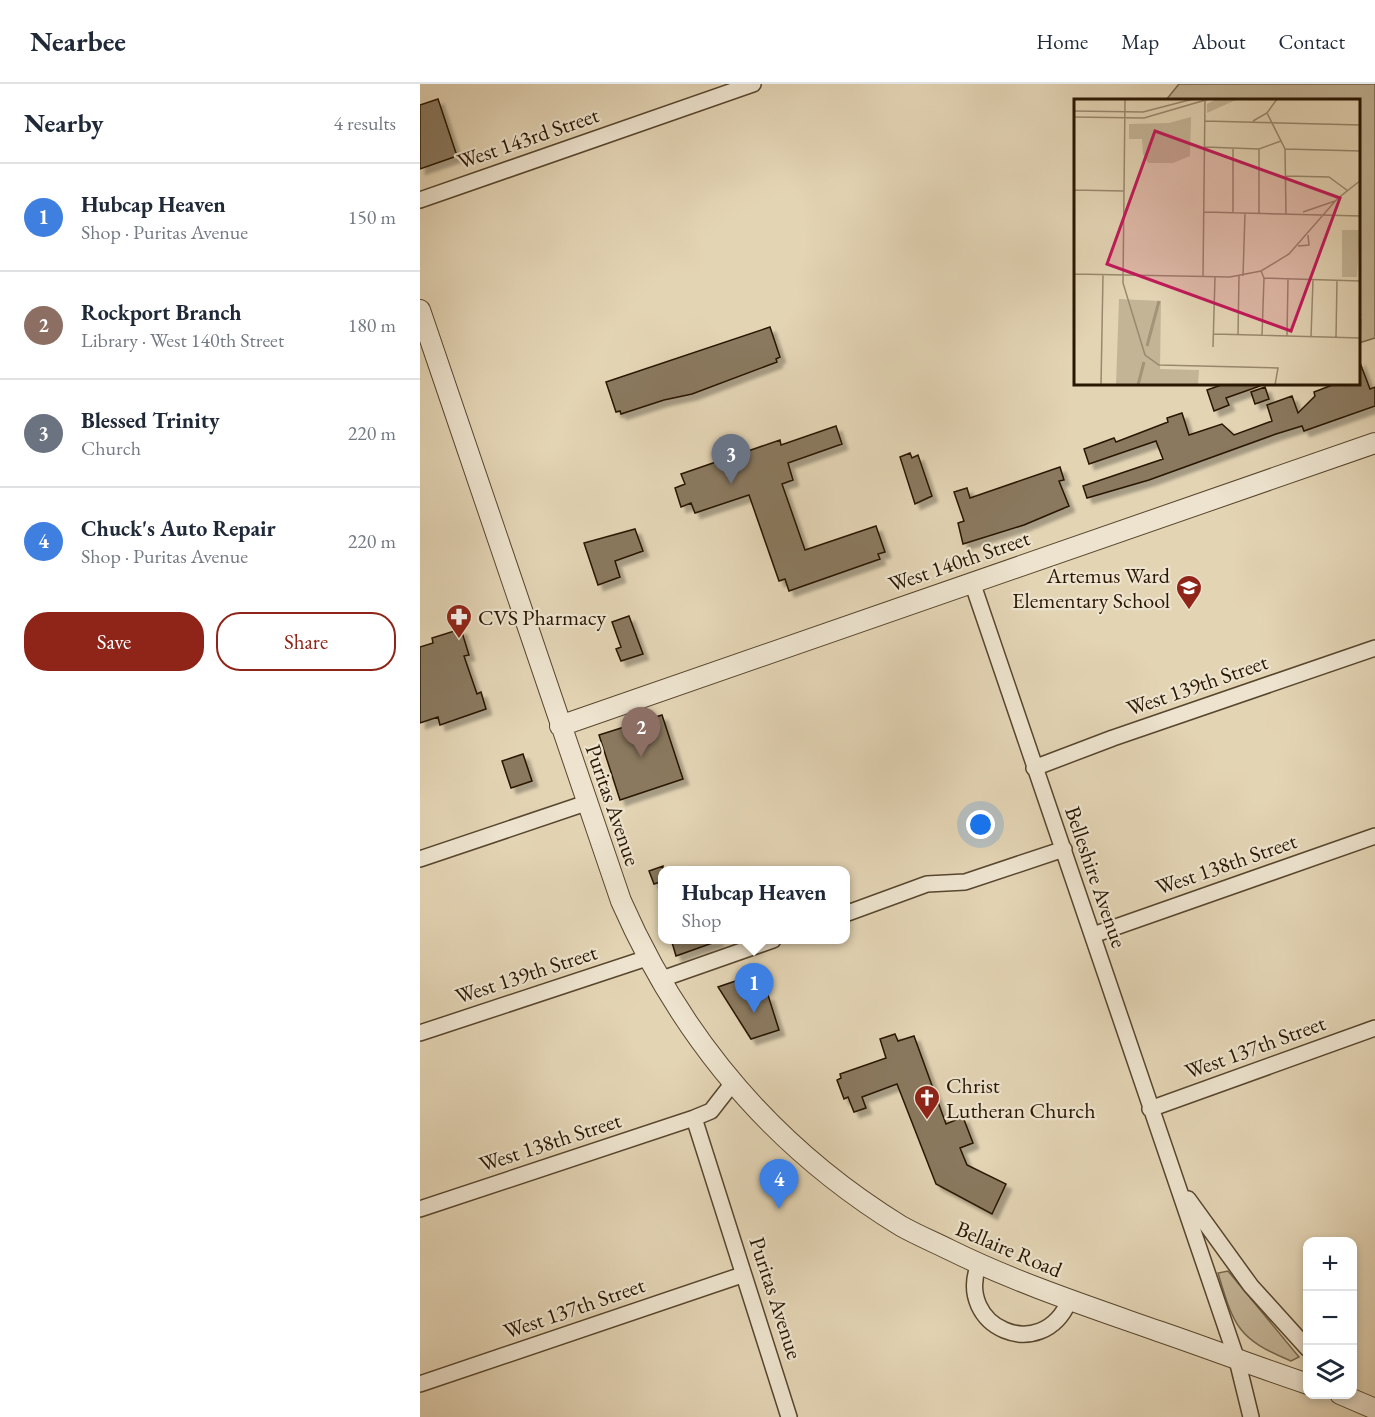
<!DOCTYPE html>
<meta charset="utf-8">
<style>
body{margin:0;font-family:"EB Garamond",serif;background:#f2f2f3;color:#1f2937}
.controls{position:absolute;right:18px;bottom:18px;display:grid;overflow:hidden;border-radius:12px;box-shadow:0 3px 9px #0003}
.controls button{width:54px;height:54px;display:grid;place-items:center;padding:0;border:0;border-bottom:2px solid #e0e1e3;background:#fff;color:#1f2937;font:30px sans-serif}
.you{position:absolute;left:561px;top:741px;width:21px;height:21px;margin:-15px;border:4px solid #fff;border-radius:50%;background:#1a73e8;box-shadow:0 0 0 9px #1a73e833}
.badge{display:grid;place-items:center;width:39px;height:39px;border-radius:50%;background:#8f2418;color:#fff;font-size:20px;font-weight:700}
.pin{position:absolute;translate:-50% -50px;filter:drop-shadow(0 2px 3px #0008)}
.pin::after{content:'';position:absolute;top:32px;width:21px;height:18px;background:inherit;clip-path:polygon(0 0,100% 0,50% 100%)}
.popup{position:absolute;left:238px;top:782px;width:192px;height:78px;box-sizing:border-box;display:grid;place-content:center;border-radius:12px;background:#fff;filter:drop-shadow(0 2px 4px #0005);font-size:20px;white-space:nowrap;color:#747a83}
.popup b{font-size:22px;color:#1f2937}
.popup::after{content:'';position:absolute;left:50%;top:100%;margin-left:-12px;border:12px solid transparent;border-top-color:#fff}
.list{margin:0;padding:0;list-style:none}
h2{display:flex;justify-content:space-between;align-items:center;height:78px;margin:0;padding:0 24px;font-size:26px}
h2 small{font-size:20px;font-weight:400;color:#747a83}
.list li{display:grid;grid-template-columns:39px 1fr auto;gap:18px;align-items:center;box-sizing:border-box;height:108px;padding:0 24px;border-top:2px solid #e0e1e3}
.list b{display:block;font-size:22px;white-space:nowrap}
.list p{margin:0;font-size:20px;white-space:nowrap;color:#747a83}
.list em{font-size:20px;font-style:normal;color:#747a83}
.actions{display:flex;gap:12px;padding:18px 24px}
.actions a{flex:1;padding:14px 0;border:2px solid #8f2418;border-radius:24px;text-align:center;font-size:21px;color:#8f2418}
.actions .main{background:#8f2418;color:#fff}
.icon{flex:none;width:33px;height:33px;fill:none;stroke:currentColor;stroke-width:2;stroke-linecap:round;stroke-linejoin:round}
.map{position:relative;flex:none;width:955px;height:1333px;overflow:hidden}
header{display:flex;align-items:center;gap:36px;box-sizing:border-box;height:84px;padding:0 30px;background:#fff;border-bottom:2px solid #e0e1e3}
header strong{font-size:28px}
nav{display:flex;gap:33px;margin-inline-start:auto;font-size:21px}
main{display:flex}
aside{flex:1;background:#fff}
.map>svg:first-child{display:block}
</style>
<header>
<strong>Nearbee</strong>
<nav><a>Home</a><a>Map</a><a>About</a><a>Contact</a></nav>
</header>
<main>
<aside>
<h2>Nearby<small>4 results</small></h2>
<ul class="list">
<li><span class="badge" style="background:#3f7fe0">1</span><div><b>Hubcap Heaven</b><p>Shop · Puritas Avenue</p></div><em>150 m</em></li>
<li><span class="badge" style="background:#8d6e63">2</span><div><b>Rockport Branch</b><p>Library · West 140th Street</p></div><em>180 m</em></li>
<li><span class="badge" style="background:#6b7280">3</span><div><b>Blessed Trinity</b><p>Church</p></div><em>220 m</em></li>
<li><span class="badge" style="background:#3f7fe0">4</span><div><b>Chuck's Auto Repair</b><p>Shop · Puritas Avenue</p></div><em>220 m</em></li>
</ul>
<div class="actions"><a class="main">Save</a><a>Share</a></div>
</aside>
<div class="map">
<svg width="955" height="1333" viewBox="0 0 955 1333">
<defs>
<filter id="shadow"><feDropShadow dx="5.5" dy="5.5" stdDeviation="1.5" flood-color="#0004"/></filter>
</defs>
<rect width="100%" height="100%" fill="#e3d4b4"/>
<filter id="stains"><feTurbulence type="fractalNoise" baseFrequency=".00333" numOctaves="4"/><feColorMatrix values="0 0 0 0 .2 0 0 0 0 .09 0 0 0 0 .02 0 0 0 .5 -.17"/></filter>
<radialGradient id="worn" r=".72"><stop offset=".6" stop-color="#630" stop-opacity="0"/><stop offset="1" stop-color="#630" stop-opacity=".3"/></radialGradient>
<path fill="#c3b496" stroke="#76664c" stroke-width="1.5" d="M759,0H955V254L939,259L938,16H746Z
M808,1187L879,1273L871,1277C818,1255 814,1243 798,1189Z"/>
<path fill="#8a795f" stroke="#291702" stroke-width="1.5" filter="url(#shadow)" d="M18,15L37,72L0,85V21Z
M350,243L360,273L356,275L357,278L272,310L244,316L201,330L200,327L196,328L186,298Z
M939,276L950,305L955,303V322L884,347L882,342L856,350L729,396L667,414L663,402L743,375L736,357L669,380L664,365L694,354L696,358L748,338L747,334L762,329L769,351L802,340L814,351L852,337L847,321L872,312L878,329L895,312L894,308L915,300H939Z
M804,300H840V302L806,314L809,321L794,327L787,306Z
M845,303L849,315L835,320L831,308Z
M416,342L422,360L368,379L373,396L362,400L385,466L456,442L465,468L458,470L460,475L369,507L365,495L359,497L329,411L275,429L271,419L261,423L255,404L265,400L261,390L360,356L361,361Z
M490,369L492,374L498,371L512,412L495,420L480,373Z
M640,383L644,396L639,397L649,422L604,441L543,460L538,439L544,437L534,408L547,404L550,414Z
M215,445L223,467L195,477L200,493L178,501L164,459Z
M209,532L223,570L201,577L196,565L201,563L192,538Z
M41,545L49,571L44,572L57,610L61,608L66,625L20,641L18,633L0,639V563L13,559L12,554Z
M242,631L263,695L200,716L179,651Z
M103,670L112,697L91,704L82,677Z
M243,782V797L234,800L229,787Z
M251,855H297L298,857L256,872Z
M336,890L343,912L348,911L359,946L331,955L298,903Z
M475,950L478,957L494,952L526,1040L543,1033L553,1059L540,1064L547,1081L586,1100L572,1130L516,1100L477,1000L442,1013L446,1024L434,1028L428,1013L424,1015L417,996L421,994L420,990L466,974L460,955Z"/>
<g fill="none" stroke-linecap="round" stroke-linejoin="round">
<defs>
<path id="minor" d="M0,116L333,0
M552,498L817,1276L831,1333
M614,684L693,654L955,564
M0,775L166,719
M425,830L507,800L545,798L644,765
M673,851L955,752
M239,896L353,856
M0,949L227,874
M312,1000L291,1027L274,1034L369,1333
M730,1025L955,944
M768,1115L831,1202L888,1265
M0,1125L274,1034
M559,1180C534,1243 622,1281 649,1217
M0,1300L322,1191"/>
<path id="tertiary" d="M0,226L201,817C261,954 354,1064 481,1142C497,1151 514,1158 530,1166C597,1199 667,1222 738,1247C788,1264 837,1283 888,1300
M140,642L955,359
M920,1310L955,1325"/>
</defs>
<use href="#minor" stroke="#58462e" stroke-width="18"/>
<use href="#tertiary" stroke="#58462e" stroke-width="22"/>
<use href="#minor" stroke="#ede3ce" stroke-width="15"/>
<use href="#tertiary" stroke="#ede3ce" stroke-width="20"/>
</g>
<defs>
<symbol id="school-pin" viewBox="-11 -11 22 30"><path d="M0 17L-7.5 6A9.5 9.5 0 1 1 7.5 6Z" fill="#8f2418" stroke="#ede3ce"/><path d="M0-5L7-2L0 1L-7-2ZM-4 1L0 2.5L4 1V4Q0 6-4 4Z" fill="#fff"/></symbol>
<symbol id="pharmacy-pin" viewBox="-11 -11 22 30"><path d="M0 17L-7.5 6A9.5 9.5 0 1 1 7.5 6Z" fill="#8f2418" stroke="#ede3ce"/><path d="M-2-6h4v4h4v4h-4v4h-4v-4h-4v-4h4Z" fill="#fff"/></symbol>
<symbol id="church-pin" viewBox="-11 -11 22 30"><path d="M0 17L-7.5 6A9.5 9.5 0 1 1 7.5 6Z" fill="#8f2418" stroke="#ede3ce"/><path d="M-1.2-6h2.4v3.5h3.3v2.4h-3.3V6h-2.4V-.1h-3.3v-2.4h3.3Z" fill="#fff"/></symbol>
</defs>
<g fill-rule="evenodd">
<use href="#school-pin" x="754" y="489" width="30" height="40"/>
<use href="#pharmacy-pin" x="24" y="518" width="30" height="40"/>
<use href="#church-pin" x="492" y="999" width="30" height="40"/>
</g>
<g text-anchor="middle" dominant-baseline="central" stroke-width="4.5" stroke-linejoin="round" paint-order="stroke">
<g font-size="22" fill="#291702" stroke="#ede3ce">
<text transform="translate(108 54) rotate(-19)">West 143rd Street</text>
<text transform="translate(539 477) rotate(-19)">West 140th Street</text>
<text transform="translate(777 601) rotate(-19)">West 139th Street</text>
<text transform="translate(193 721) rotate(71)">Puritas Avenue</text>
<text transform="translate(806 780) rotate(-19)">West 138th Street</text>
<text transform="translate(676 793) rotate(71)">Belleshire Avenue</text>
<text transform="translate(106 890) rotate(-18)">West 139th Street</text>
<text transform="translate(835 963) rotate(-20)">West 137th Street</text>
<text transform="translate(130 1058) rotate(-18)">West 138th Street</text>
<text transform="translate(589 1165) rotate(23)">Bellaire Road</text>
<text transform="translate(356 1214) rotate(72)">Puritas Avenue</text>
<text transform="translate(154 1224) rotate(-19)">West 137th Street</text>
</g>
<g font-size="22" fill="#291702" stroke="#ede3ce" text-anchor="start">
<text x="750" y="491" text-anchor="end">Artemus Ward<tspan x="750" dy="25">Elementary School</tspan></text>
<text x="58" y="533">CVS Pharmacy</text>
<text x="526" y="1001">Christ<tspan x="526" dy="25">Lutheran Church</tspan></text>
</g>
</g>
<g transform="translate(654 15)">
<rect width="286" height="286" fill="#e3d4b4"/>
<path d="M143,0H164L133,14V5ZM117,18L116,57L99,64H74L69,55L68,40H55V25L95,24ZM268,131H286L283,178H268ZM45,200L87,202L86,270L125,271L124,286H42Z" fill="#c3b496"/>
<path fill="none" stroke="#a49477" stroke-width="3" d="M73,247L85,202M64,286L70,263"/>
<path fill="none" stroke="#99886d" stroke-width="1.5" d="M51,0L49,184L71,256L85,266L204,269L201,286M0,12L69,13L119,0M193,14L211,50L212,115M0,18L70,19L135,0M131,22L287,26M179,22L193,14L203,0M0,31V110M131,48L185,50L207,42M211,50L287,52M212,77L255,78L274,92M0,91L50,92M130,113L287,117M229,113L261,102M159,114V49M185,114V50M224,147L235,146L234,136M0,168V272M187,172L190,179L287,182M0,175L156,178L187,172L215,155L263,100L287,81M169,177L171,114M129,178L131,0M140,235L287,239M164,236L165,177M188,237L190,179M213,237L214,180M237,238L239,181M262,239L263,181M286,239L287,220M139,248L141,178M27,286L29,176"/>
<path fill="#c2185b" fill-opacity="0.15" stroke="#c2185b" stroke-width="3" d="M81,32L266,99L217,232L33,165Z"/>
<rect width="286" height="286" fill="none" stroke="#291702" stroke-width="3"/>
</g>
<rect width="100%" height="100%" filter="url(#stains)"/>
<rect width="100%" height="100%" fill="url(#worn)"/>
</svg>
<div class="controls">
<button>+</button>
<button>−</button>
<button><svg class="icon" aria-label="layers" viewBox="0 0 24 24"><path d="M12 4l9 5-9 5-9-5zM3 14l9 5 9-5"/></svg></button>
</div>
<div class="you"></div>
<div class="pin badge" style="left:334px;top:929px;background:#3f7fe0">1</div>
<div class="popup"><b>Hubcap Heaven</b>Shop</div>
<div class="pin badge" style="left:221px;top:673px;background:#8d6e63">2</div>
<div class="pin badge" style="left:311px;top:400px;background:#6b7280">3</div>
<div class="pin badge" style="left:359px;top:1125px;background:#3f7fe0">4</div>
</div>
</main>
